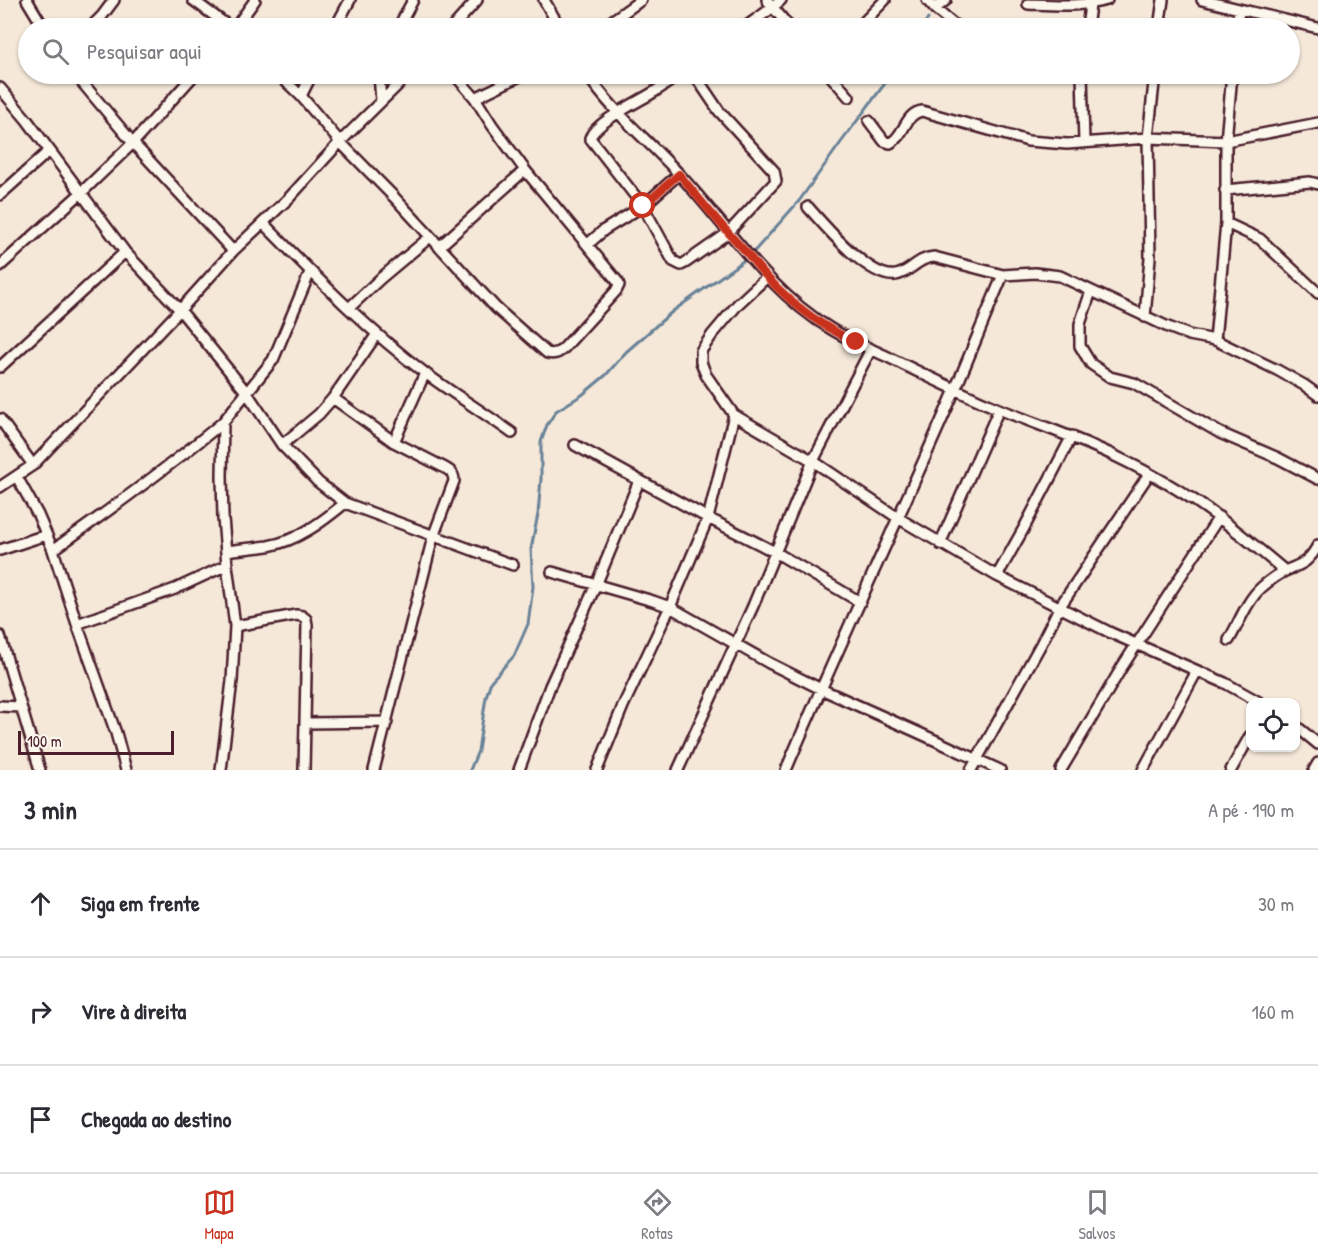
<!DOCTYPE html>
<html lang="pt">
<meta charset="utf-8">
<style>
body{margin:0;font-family:"Patrick Hand",sans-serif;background:#f2f2f3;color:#2b2b33}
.controls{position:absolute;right:18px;bottom:18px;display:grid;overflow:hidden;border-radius:12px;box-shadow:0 2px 4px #0004}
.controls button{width:54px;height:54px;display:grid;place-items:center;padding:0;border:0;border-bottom:2px solid #e1e1e2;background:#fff;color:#2b2b33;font:30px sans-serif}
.scale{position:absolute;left:18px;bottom:15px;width:156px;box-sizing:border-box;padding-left:6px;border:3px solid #4a1f2b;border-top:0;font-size:16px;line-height:21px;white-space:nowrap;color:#4a1f2b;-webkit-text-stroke:4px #fbf7ec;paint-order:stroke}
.stop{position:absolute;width:18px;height:18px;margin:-14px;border:4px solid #c8321e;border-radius:50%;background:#fff}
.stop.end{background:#c8321e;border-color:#fff;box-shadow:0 2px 6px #0008}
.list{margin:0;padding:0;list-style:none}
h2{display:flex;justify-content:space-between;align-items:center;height:78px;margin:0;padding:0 24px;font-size:26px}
h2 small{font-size:20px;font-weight:400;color:#7c7c81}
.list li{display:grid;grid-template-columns:39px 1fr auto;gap:18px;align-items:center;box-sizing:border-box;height:108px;padding:0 24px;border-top:2px solid #e1e1e2}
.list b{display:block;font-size:22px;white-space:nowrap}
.list em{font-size:20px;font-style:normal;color:#7c7c81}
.icon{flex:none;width:33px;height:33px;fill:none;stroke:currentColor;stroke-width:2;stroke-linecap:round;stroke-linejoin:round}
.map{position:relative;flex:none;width:1318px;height:770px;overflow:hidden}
.search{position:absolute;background:#fff;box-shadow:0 2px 4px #0004;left:18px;right:18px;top:18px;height:66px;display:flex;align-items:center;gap:15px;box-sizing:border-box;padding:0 21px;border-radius:33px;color:#7c7c81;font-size:22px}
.sheet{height:402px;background:#fff}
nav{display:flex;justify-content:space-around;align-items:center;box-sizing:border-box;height:84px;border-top:2px solid #e1e1e2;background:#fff;font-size:16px;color:#7c7c81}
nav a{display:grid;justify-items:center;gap:3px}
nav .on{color:#c8321e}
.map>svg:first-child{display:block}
</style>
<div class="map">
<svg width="1318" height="770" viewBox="0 0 1318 770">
<rect width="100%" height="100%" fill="#f5e8d9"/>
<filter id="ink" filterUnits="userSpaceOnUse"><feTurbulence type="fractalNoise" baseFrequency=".0167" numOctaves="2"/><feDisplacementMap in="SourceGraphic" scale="12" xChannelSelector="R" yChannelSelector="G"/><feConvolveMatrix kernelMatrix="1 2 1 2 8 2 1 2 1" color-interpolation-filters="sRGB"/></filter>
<g filter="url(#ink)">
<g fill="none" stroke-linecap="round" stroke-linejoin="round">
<path stroke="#698297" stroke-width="3" d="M921,28L928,19
M470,770L478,751L486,697L491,681L514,656L528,624L533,587L531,549L538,514L541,479V442L547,425L556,411L582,395L606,375L626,352L673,311L750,256L799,201L842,141L892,74"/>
<defs>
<path id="street" d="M27,0L44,28
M193,0L231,28
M544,0L560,28
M767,0L790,28
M927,0L935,9L958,28
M1202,0L1318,28
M1028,4C1055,5 1080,7 1107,0
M935,9L946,0
M90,28L102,16L114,0
M235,28L255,0
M335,28L350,0
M398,28L413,0
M452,28L477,0
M602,28L641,0
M744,28L772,8L781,0
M858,28L885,0
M1087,28L1090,5
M1159,28L1163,0
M1237,28L1239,10
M75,74L133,143L233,251
M278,74L301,96L340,142L394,197L496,308L547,353C554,355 559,353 564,348L616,291L619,285L618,282L525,170L492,125L475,98L454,74
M379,74L381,101
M587,74C613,113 648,140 679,174C728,227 768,291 831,329C849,340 869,348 888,357C925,375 961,393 999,409C1038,425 1078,438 1117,457C1148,472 1179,489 1207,509C1234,528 1260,550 1285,571
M681,74C672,80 663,86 654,92C638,102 596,122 590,138L643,206L673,261L681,265L685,263L728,233L776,181L774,171L719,111L694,74
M829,74L849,97
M1082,74L1084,142
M0,88L27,120L125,252L180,310L247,393L282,445L318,482L345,503L513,565
M301,96L312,74
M475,98L524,74
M869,121L884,141L890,143C904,137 905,113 922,111L1028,141L1067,144L1148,138L1226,141L1318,123
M1225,190L1310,182L1318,184
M0,195L49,151
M808,207C824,225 870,280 896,275C911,272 917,258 934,257L1003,275L1035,273L1060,276L1168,327L1189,335L1215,340L1277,370L1304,385L1318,395
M263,223C315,276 366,329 425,373C454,394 484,413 512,433
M1226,223L1260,239L1318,293
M588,244L604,230L643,206L679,174
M439,247L525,170
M0,266L81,193L133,143L195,74
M767,277L738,304L712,335L701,351V362L706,375L734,415L813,461L898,518L997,576L1111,633L1225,683L1259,702
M1091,291L1080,324V346L1091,364L1110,377L1134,383L1220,433L1278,458L1318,479
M349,308L381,278L430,237
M1145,317L1150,258L1148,138L1155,74
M1215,340L1226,223V141L1232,74
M0,367L125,252
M333,398L394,442L445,468C451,471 454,474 454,481L433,537L374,770
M0,419L33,465
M394,442L425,373
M282,445L319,414L333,398L377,334
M575,445L708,518L775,552L860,602
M17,477L38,515L53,550L77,624L116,733L126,770
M0,487L33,465L180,310L233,251L289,198L340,142L409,74
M940,544L999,409
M0,550L46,535
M53,550C111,509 168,468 223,422
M226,551C240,549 254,548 268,546C297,541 322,522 345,503
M552,572L653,601L670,607L769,663L821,689L917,732L1000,770
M997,576L1024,528L1072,436
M77,624L175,589L227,565
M235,626L296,615L302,616L306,619L307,625L304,770
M0,636L40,770
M1229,640C1239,623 1247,600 1262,587C1269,581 1277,575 1285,571C1302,564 1309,562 1318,545
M0,706L21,707
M306,723L387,722
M1296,726L1318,744
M221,770L232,681L235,626L227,565L223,518L222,476L223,422L273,360L310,272
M519,770L550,686L596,585L639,481
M597,770L623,706L670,607L708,518L734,415
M678,770L753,606L813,461L871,349
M786,770C840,643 899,518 954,392C971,353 986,314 1003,275
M971,770L1041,644L1059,608L1149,474
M1061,770L1122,667L1219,517
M1143,770L1197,671
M1231,770L1250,736
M1314,770L1318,763"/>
</defs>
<use href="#street" stroke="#4a1f2b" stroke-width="14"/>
<use href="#street" stroke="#fbf7ec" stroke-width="9"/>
</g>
</g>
<g fill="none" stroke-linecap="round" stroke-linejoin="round" filter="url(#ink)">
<path stroke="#c8321e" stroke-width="8" d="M643,206L679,174C701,201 722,227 746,252C753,260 759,269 767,277C792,304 822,327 856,342"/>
</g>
</svg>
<div class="controls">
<button><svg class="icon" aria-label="locate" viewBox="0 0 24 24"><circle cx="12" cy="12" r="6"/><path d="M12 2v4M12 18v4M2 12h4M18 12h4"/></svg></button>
</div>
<div class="scale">100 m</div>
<div class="stop" style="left:643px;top:206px"></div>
<div class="stop end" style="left:856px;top:342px"></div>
<div class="search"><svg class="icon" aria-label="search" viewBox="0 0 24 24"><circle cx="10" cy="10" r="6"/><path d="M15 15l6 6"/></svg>Pesquisar aqui</div>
</div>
<section class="sheet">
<h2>3 min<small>A pé · 190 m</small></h2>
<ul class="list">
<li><svg class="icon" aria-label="ahead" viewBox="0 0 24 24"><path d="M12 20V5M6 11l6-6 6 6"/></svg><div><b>Siga em frente</b></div><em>30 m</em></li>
<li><svg class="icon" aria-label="right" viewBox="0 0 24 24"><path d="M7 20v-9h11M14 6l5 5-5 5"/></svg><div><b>Vire à direita</b></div><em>160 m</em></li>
<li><svg class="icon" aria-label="arrive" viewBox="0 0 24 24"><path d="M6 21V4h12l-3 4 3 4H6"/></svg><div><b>Chegada ao destino</b></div></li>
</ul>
</section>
<nav>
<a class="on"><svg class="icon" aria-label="map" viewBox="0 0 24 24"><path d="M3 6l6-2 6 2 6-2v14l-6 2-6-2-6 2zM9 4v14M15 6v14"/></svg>Mapa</a>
<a><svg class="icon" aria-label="directions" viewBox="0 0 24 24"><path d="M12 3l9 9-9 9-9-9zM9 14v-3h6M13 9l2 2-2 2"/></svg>Rotas</a>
<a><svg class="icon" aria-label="saved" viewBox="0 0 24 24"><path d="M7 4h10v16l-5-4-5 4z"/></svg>Salvos</a>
</nav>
